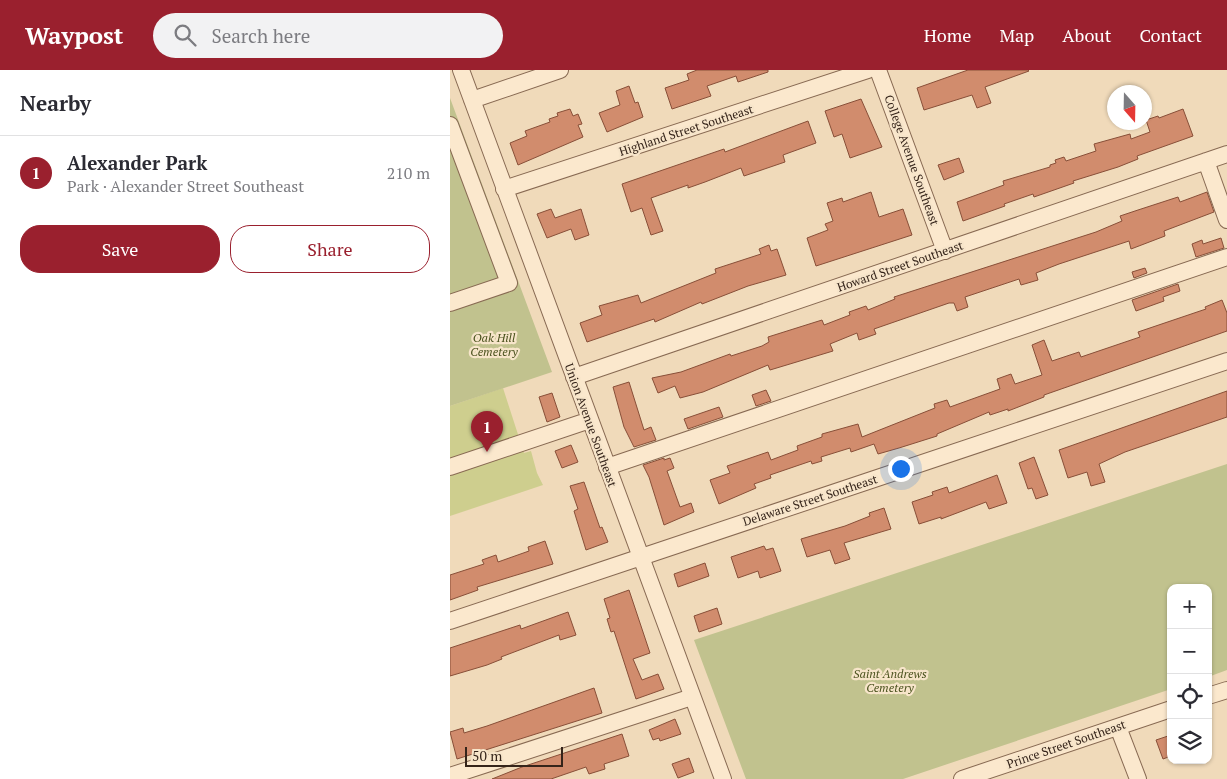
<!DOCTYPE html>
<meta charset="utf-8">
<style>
body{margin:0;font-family:"PT Serif",serif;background:#f2f2f3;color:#2b2b33}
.controls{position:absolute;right:15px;bottom:15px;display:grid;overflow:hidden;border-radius:10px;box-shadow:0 1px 4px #0004}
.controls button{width:45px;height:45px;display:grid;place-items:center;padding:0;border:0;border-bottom:1px solid #e1e1e2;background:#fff;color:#2b2b33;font:25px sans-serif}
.compass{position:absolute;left:657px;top:15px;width:45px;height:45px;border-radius:50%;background:#fff;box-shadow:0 1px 4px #0004;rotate:160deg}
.scale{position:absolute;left:15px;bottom:12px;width:98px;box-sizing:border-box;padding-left:5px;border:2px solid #35241a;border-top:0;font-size:14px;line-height:18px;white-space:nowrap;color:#35241a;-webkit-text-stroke:4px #f7e5ca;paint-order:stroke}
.you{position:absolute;left:450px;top:398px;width:18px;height:18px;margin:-12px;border:4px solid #fff;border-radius:50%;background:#1a73e8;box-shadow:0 0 0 8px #1a73e833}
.badge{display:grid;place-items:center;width:32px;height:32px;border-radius:50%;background:#9a202e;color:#fff;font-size:16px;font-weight:700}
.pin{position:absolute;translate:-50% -41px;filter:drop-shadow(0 1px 2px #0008)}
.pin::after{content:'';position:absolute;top:26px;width:18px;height:15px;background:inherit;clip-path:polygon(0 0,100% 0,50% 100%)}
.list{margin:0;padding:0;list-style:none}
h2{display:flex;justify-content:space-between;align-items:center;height:65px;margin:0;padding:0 20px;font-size:21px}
h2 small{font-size:16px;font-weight:400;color:#7c7c81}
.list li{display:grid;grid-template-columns:32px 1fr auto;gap:15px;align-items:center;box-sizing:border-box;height:75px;padding:0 20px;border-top:1px solid #e1e1e2}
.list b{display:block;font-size:19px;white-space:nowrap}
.list p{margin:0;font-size:16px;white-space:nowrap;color:#7c7c81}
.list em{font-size:16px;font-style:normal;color:#7c7c81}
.actions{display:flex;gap:10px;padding:15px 20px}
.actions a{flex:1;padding:11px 0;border:1px solid #9a202e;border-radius:20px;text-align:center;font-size:18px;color:#9a202e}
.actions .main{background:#9a202e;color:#fff}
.icon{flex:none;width:28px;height:28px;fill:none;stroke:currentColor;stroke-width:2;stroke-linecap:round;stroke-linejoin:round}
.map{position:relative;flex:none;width:777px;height:709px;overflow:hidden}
header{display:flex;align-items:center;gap:30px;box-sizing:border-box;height:70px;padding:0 25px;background:#9a202e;color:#fff}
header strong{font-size:24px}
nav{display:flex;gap:28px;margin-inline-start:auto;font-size:18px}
.search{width:350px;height:45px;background:#f2f2f3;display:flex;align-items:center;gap:12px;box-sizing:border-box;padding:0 18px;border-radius:28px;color:#7c7c81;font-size:19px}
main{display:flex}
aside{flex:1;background:#fff}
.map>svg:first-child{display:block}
</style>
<header>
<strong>Waypost</strong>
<div class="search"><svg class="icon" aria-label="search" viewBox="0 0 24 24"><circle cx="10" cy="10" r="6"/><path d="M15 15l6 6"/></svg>Search here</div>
<nav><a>Home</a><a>Map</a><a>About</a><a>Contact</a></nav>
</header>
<main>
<aside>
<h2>Nearby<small></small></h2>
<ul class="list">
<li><span class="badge">1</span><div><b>Alexander Park</b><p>Park · Alexander Street Southeast</p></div><em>210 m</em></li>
</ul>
<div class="actions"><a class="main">Save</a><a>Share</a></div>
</aside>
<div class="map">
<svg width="777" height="709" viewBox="0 0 777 709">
<rect width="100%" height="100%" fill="#f0daba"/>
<path fill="#cece8e" d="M53,318L74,383L81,381L87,403L93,415L0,446V336Z"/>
<path fill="#c1c28e" d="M0,28L102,302L0,336Z
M777,394V600L758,607V518H721V619L453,709H296L244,570Z"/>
<path fill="#d18c6d" stroke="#884f38" d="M247,0H318V2L288,12L286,6L257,16L261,26L222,39L215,18L239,10L237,4Z
M518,0H578L579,1L535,17L541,33L527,38L522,25L474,40L467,18Z
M179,16L185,33L188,32L193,47L157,62L149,43L170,35L166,21Z
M411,29L432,77L400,88L392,64L384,67L375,41Z
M120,39L123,46L128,44L132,54L128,55L133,67L68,95L60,73L77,66L75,61L100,52L99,49L108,46L107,43Z
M733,39L743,66L687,86L688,89L668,97L623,111L624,113L584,127L583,124L554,134L555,136L513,151L507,132L554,115L553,111L600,97V95L606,93L605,90L614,87L616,91L646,81L644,74L680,64L681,69L700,62L696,50L708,46L709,48Z
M358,51L366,73L333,85L335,92L294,106L291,98L255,112L238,118V115L201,128L213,161L201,165L192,138L181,142L172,114L274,79L275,82Z
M509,88L514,102L494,110L488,95Z
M421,122L429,147L453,139L462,165L366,196L357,168L378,160L375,154L383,151L377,133L392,128L393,132Z
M757,122L764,142L714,161L715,166L681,179L679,171L609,194L586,203L588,210L571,215L569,209L515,227L518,237L507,241L504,233H499L424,259L426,264L409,270L407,263L380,274L383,281L320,300L318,295L253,322L230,328L225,316L208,323L202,308L231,302L280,284L281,286L312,276L319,272L318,267L372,250L374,255L400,245L399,242L416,236L418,240L445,229L444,227L646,162L672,151L670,146L688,140L728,127L730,132Z
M101,139L105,148L131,139L139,165L125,170L121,159L97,168L87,144Z
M771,168L774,178L746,187L742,174L752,170L753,174Z
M319,175L321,181L327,179L336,205L298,216L252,234L251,232L205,252L204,249L137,272L130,253L152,245L149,236L188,225L191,233L266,203L265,199L311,184L309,179Z
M695,198L697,203L684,208L682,202Z
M728,214L730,221L713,227L714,231L686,241L682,230Z
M772,230L777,243V261L594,325V327L558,341V339L540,345L539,342L487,364V366L449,378L428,384L424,374L401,382L400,378L371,387L372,391L362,394L361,391L320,405L321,408L304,414L306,418L269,434L260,410L280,403L277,396L318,382L321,390L348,380L347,376L372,367V364L408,354L412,367L485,338L484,334L497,330L500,337L550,319L547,309L561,304L565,314L592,305L582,275L594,270L602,291L629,282L631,287L690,267L688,262L756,239L755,237Z
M179,312L194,360L201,357L206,370L184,377L174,357L163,317Z
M316,320L321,331L306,336L302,325Z
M777,321V347L675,382L649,394L655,412L641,416L637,402L618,408L609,380Z
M102,323L110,347L97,352L89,327Z
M269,337L273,347L238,359L234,349Z
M121,375L128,392L112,398L105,381Z
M584,387L598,425L586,429L582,418L578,419L569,393Z
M214,388V390L220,388L224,398L217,401L230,437L241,433L244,442L214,455L199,407L193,395Z
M547,405L557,433L539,439L536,432L491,449V447L469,454L462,432L483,425L482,422L497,417L499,423Z
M134,412L150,458L152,457L158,472L136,480L124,441L128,439L120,416Z
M434,438L441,459L394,473L400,489L385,494L380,480L357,487L351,469L395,456L420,446L419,443Z
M95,471L103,494L27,517L28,520L0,530V505L34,494L32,490L46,485L48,492L79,481L78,477Z
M314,476L316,480L323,478L331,501L310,508L308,501L288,508L281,487Z
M255,493L259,506L228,517L224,504Z
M179,520L200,583L183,589L192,610L208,604L214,619L186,629L164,561L161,562L157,549L160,548L154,529Z
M267,538L272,554L249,562L244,546Z
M118,542L126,565L110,570L109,565L51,587L52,589L37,595L0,606V578L70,555L71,559Z
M144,618L152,643L7,689L0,662L13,658L14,663L37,656Z
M225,649L231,664L210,671L209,668L203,670L199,660Z
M172,664L179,686L154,694L155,699L139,704L136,697L101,709H42L72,697Z
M721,665V686L713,689L706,670Z
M239,688L244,702L228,708L222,694Z"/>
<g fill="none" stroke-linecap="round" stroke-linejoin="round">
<defs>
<path id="minor" d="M11,0L273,709
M428,0L495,181
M22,30L110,0
M0,55L59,213L0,233
M756,91L777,150
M54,119L418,0
M124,307L777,84
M0,397L140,350
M157,397L777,187
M0,551L777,291
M758,626L777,620
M668,657L688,709
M0,706L242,627
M512,709L721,639"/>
</defs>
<use href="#minor" stroke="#886a53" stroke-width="18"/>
<use href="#minor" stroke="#fbe8cd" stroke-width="16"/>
</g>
<g text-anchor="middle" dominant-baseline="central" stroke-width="4.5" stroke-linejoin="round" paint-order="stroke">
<g font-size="12" fill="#35241a" stroke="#f7e5ca">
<text transform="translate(236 60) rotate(-18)">Highland Street Southeast</text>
<text transform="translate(462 90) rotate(70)">College Avenue Southeast</text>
<text transform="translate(450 196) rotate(-19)">Howard Street Southeast</text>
<text transform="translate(141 355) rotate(70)">Union Avenue Southeast</text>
<text transform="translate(360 430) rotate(-18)">Delaware Street Southeast</text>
<text transform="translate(616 674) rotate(-19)">Prince Street Southeast</text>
</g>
<g font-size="12" font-style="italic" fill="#4c531f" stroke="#f7e5ca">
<text x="44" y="267">Oak Hill<tspan x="44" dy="14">Cemetery</tspan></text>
<text x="440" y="603">Saint Andrews<tspan x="440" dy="14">Cemetery</tspan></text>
</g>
</g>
</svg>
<div class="controls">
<button>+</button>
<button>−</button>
<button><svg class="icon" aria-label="locate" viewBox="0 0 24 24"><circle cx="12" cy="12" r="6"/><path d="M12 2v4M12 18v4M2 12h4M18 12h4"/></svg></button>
<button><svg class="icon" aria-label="layers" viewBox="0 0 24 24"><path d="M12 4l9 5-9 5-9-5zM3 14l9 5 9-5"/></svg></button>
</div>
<svg class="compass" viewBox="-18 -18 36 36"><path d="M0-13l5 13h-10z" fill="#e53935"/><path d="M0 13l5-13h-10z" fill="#7c7c81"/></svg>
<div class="scale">50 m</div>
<div class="you"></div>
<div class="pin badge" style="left:37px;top:382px">1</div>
</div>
</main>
